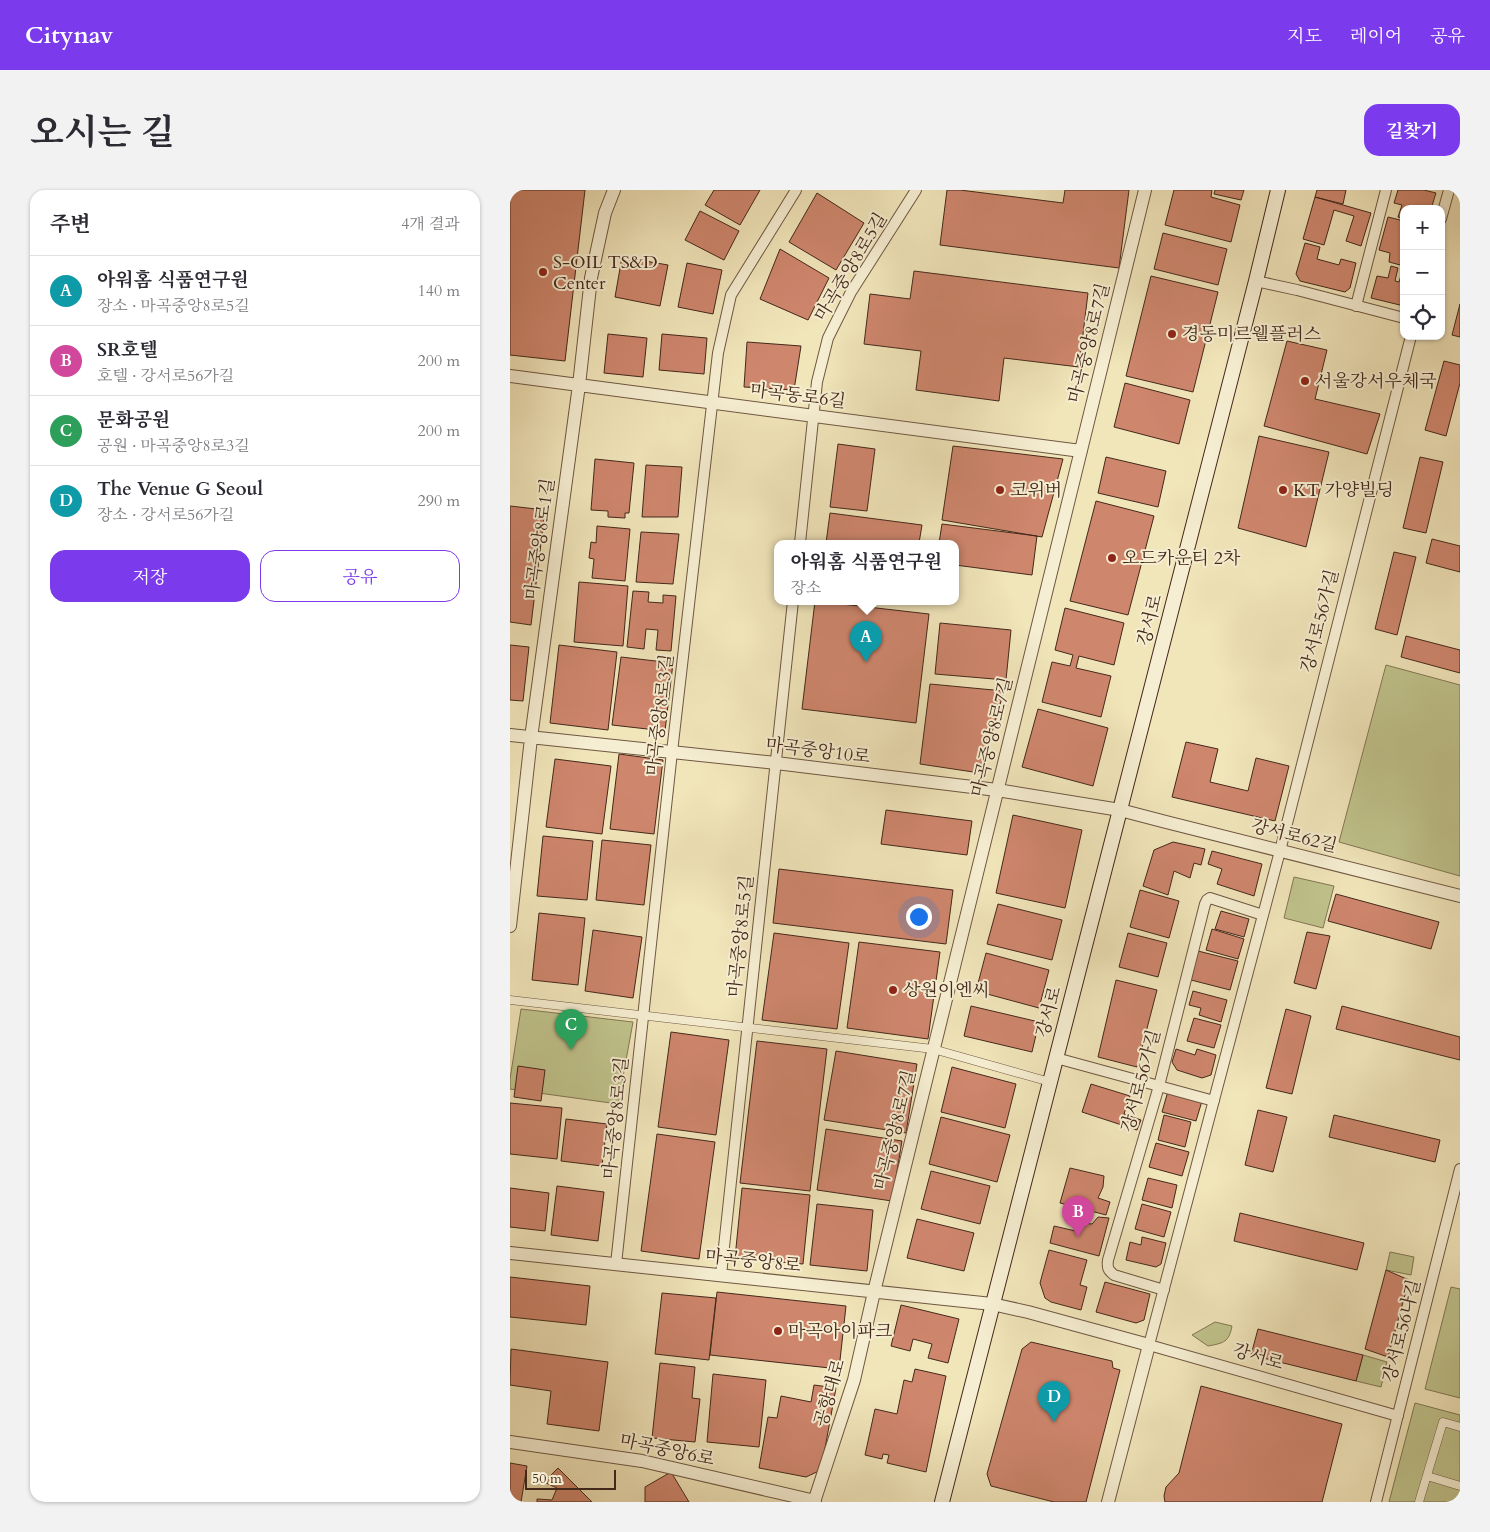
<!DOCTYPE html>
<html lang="ko">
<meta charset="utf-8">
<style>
body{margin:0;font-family:Cardo,"Noto Serif KR",serif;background:#f2f2f3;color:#2b2b33}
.controls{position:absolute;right:15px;top:15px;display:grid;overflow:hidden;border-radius:10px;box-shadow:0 1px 4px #0004}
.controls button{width:45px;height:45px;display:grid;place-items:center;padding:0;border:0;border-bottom:1px solid #e1e1e2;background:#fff;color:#2b2b33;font:25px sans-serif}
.scale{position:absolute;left:15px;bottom:12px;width:91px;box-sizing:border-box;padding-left:5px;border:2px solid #44281a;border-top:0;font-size:14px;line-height:18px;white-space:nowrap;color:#44281a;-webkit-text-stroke:4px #f6eed2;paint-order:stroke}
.you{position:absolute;left:408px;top:726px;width:18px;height:18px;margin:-12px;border:4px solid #fff;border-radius:50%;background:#1a73e8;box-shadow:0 0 0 8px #1a73e833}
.badge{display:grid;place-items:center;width:32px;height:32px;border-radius:50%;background:#7c3aed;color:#fff;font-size:16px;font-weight:700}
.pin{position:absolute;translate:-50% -41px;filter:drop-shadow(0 1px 2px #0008)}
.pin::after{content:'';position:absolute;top:26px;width:18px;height:15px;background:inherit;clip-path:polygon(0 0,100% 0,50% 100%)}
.popup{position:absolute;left:264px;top:350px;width:185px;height:65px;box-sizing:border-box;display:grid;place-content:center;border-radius:10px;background:#fff;filter:drop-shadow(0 1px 4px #0005);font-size:16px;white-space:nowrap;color:#7c7c81}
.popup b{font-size:19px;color:#2b2b33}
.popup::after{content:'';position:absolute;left:50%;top:100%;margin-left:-10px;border:10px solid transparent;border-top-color:#fff}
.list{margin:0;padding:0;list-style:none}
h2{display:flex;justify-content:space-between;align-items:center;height:65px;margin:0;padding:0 20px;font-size:21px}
h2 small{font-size:16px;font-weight:400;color:#7c7c81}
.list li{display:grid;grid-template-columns:32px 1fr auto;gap:15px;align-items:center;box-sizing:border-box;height:70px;padding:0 20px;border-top:1px solid #e1e1e2}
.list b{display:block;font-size:19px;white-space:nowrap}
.list p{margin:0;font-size:16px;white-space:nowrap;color:#7c7c81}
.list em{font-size:16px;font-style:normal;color:#7c7c81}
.actions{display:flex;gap:10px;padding:15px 20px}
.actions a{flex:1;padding:11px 0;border:1px solid #7c3aed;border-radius:15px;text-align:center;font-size:18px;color:#7c3aed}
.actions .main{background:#7c3aed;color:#fff}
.icon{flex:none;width:28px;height:28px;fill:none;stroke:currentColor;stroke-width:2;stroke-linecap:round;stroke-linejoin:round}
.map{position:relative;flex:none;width:950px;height:1312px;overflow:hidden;border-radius:15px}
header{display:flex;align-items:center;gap:30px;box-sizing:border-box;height:70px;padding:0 25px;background:#7c3aed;color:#fff}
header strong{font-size:24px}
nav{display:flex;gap:28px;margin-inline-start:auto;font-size:18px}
.intro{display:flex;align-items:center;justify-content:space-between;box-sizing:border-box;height:120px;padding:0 30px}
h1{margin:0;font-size:35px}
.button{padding:12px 22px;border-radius:15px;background:#7c3aed;color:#fff;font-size:18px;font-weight:700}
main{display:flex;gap:30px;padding:0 30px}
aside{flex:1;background:#fff;border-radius:15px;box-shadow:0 1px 4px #0004}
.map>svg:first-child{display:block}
</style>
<header>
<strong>Citynav</strong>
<nav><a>지도</a><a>레이어</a><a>공유</a></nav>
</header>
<div class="intro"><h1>오시는 길</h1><a class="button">길찾기</a></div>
<main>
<aside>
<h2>주변<small>4개 결과</small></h2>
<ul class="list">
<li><span class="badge" style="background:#0f9aa8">A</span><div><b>아워홈 식품연구원</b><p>장소 · 마곡중앙8로5길</p></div><em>140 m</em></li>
<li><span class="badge" style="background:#d1479c">B</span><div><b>SR호텔</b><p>호텔 · 강서로56가길</p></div><em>200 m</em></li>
<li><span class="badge" style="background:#2e9e5b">C</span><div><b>문화공원</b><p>공원 · 마곡중앙8로3길</p></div><em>200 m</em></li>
<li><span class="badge" style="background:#0f9aa8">D</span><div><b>The Venue G Seoul</b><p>장소 · 강서로56가길</p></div><em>290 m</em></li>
</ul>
<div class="actions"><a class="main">저장</a><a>공유</a></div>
</aside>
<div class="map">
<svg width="950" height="1312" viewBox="0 0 950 1312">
<rect width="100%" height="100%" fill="#f1e5ba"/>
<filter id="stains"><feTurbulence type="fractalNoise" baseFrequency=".004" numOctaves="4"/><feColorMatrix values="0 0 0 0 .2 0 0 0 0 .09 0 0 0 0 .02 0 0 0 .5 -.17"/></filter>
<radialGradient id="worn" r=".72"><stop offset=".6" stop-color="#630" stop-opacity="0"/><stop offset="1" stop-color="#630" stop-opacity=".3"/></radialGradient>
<path fill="#c0c38c" stroke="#827653" d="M876,475L950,495V686L829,652Z
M784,687L824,696L813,738L774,728Z
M11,819L123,832L108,914L0,899V889Z
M880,1062L904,1067L901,1085L876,1080Z
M941,1097L950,1099V1208L915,1199Z
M705,1132L722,1136C719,1152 714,1153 698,1156L682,1145Z
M853,1165L877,1172L871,1197L846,1191Z
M905,1213L950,1225V1312H879Z"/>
<path fill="#ce866d" stroke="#44281a" d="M0,0H75L55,171L0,165Z
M204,0H250L230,35L195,15Z
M437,0H450L553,13L555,0H619L609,78L430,55Z
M664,0H702L701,7L730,15L721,52L655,35Z
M705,0H734L731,10L704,4Z
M807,0H836L833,14L805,7Z
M888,0H914L926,3L921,19H894V29L888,27L892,15L884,13Z
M307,3L354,33L326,80L279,52Z
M805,7L861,23L851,56L836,51L844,26L824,20L814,55L793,49Z
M190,21L229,41L214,70L175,50Z
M878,27L894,31V76L879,72L880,63L869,60Z
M653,43L717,59L708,95L644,79Z
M795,53L810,57L807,69L829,75L831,69L846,73L840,98L835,102L790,91L786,84Z
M270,59L319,88L298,130L250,109Z
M112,67L158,75L150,116L105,107Z
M177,73L212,80L203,124L168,117Z
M881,76L888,78L885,91L889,92L893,79H894V116L861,108L867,86L878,88Z
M404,81L578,103L569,177L494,168L489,211L406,200L411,161L354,154L360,104L400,109Z
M641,86L708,102L683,202L616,186Z
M950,114V147L942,145Z
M98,144L137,148L133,187L94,183Z
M152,144L197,148L194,184L149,180Z
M777,151L817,160L805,209L870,224L857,264L754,236Z
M237,152L291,156L284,200L234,197Z
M934,171L950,175V193L936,246L915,240Z
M615,193L680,210L669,254L604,237Z
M749,246L819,262L796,357L728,338Z
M328,254L365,259L357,321L320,317Z
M443,256L553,269L532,347L432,330Z
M596,267L656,281L648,317L588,303Z
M910,267L933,272L916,343L893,338Z
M85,269L124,273L119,323H115V328L98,327V321L81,320Z
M136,275L172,277L168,327H132Z
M586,311L644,326L618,425L560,411Z
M0,316L35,320L21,435L0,432Z
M320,323L412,335L409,353H316Z
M432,334L527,346L522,385L445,375V353H429Z
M87,336L120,339L115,391L82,388L84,369L79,368L81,352L86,353Z
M131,342L169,344L163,394L126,392Z
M922,349L950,356V382L916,373Z
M884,362L906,367L887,445L865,439Z
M69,392L118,396L113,456L64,452Z
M123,401L139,402L138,412L153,413V405L166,406L161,461L146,460L148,440L136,439L134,459L117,457Z
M305,411L419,424L406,533L292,519Z
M555,418L614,433L604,475L569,466L566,478L601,486L591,527L532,512L542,472L560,476L563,465L545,460Z
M430,433L501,440L496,490L425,484Z
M896,446L950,460V483L891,467Z
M0,455L19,457L13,511L0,510Z
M49,455L107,462L98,540L40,533Z
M111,467L163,473L155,541L102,535Z
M420,494L494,501L470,583L410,574Z
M528,519L598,538L583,596L512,577Z
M676,552L708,559L700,592L738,601L746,568L779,576L765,631L662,607Z
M109,564L153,570L144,644L100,639Z
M45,569L101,576L92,644L36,637Z
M376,620L462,631L457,665L371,654Z
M503,625L572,640L555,718L486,703Z
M33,646L83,651L77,710L27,706Z
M92,650L141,655L134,715L86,710Z
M663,652L695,659L691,675L684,673L680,688L664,681L658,705L633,696L644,660Z
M702,661L752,674L744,706L707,694L712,679L698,674Z
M269,679L443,700L436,754L263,733Z
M630,700L669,711L659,748L620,737Z
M826,704L929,732L921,759L818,731Z
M488,714L552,730L542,770L477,754Z
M711,721L739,729L734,747L705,739Z
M29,723L75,728L68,795L22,790Z
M702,739L734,749L728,769L696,760Z
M83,740L132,747L123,808L75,801Z
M797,742L820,746L806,799L784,793Z
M264,743L339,753L327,839L252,830Z
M618,743L657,753L648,787L609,777Z
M349,752L430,762L418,849L337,838Z
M688,761L728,771L720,800L681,790Z
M476,763L539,780L529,818L466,801Z
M606,790L647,800L627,877L588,867Z
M683,801L717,810L711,832L689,825L691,818L679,815Z
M461,816L529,832L522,862L454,846Z
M832,816L950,847V870L826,839Z
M776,819L801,826L782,904L756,898Z
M684,828L711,835L704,858L677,851Z
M161,842L219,850L206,945L148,937Z
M247,851L317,859L300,1001L230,993Z
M666,859L685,865L687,859L706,865L701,885L692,888L667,880L662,872Z
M326,861L407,874L396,943L314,930Z
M8,876L35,880L31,911L4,907Z
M442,877L506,894L495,938L431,922Z
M581,894L620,906L614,924L631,930L627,940L572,922Z
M658,901L692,911L686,931L652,922Z
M0,913L52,918L47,969L0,964Z
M748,920L777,927L763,982L735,975Z
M654,925L681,932L675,957L648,950Z
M824,925L930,950L925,972L819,947Z
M431,927L500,945L487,992L419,974Z
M56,929L97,934L92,976L51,971Z
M316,939L392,951L382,1011L307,1000Z
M147,944L205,952L189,1069L131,1061Z
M646,953L679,962L672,986L639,977Z
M560,978L594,986L593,997L588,1008L600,1012L596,1025L550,1013Z
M421,981L480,996L470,1034L411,1019Z
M638,988L667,995L662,1018L632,1010Z
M47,996L94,1002L88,1051L41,1045Z
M0,998L39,1003L35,1041L0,1037Z
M232,998L300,1005L293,1074L225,1068Z
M307,1014L363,1020L357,1081L300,1075Z
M632,1014L661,1022L654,1047L625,1039Z
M730,1023L854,1053L847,1080L724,1051Z
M588,1027L599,1028L589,1066L540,1053L544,1036L570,1042L572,1033L582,1034Z
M407,1029L464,1043L454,1081L397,1068Z
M632,1047L656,1053L651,1074L646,1077L616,1070L620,1052L631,1055Z
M539,1060L577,1070L570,1095L577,1097L571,1120L541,1112L535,1108L530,1093Z
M876,1080L899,1090L878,1167L855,1159Z
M0,1087L80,1096L76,1135L0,1127Z
M595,1092L640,1104L634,1130L626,1133L586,1122Z
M207,1102L336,1116L329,1179L200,1165Z
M152,1103L206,1108L199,1170L145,1164Z
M391,1115L449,1129L438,1173L418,1168L422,1154L403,1149L400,1161L381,1156Z
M748,1139L853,1165L846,1191L741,1165Z
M521,1152L602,1171L603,1178L610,1180L576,1312H544L481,1296L477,1284L512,1159Z
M1,1159L98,1172L89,1241L37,1234L41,1201L0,1195Z
M150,1173L185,1177L182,1208L190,1209L185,1252L142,1248Z
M405,1179L436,1186L416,1282L377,1273L379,1265L373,1264L372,1269L355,1265L365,1219L387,1224L394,1190L402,1192Z
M203,1184L256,1190L249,1257L197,1252Z
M304,1195L326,1198L311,1280L296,1287L249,1278L258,1227L267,1228L271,1206L301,1212Z
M691,1196L832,1234L812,1312H655L654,1306L656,1297L669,1283Z
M0,1273L17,1276L11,1312H0Z
M48,1278L82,1312H27V1309L42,1310L47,1298L34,1292Z
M161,1282L179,1312H135V1297Z"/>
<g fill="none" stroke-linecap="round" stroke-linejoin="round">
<defs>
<path id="pedestrian" d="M0,810L423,859L540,892
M917,1286L950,1296
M909,1312L933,1232L950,1237"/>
<path id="minor" d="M931,29L939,0
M746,91L787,100L894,128
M846,116L876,0
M290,353L307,192L318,148L341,102L406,0
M546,868L704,911
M106,1074L162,562L208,163L221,105L286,0
M211,1085L283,411
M654,1100L604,1085C598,1080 597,1078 598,1070L649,896L695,714L697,710L700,708L753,725
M888,1226L639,1155L770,661L901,146
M866,1312L950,979"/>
<path id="tertiary" d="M0,186L571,261
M0,545L266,573L487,600L610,620L656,632L950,706
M0,736L21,548L69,195L81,88L95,23L104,0
M0,1063L482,1114L518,1122L639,1155L598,1312
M0,1252L132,1271L305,1311
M304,1312L344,1190L364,1102L635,0"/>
<path id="secondary" d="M432,1312L746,91L768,0"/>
</defs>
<use href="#pedestrian" stroke="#6f5742" stroke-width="9"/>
<use href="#minor" stroke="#6f5742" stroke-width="12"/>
<use href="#tertiary" stroke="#6f5742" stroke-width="14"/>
<use href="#secondary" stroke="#44281a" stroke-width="16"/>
<use href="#pedestrian" stroke="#f6eed2" stroke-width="8"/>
<use href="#minor" stroke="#f6eed2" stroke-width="10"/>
<use href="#tertiary" stroke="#f6eed2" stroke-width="12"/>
<use href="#secondary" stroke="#f6eed2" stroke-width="14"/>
</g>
<g fill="#8f2418" stroke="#f6eed2" stroke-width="2">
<circle cx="33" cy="82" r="5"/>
<circle cx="662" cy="144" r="5"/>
<circle cx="795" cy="191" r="5"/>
<circle cx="490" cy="300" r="5"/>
<circle cx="773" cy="300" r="5"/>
<circle cx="602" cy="368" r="5"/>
<circle cx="383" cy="800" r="5"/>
<circle cx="268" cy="1141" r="5"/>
</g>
<g text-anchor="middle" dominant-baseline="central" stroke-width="4" stroke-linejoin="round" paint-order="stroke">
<g font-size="18" fill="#44281a" stroke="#f6eed2" text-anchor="start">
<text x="43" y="72">S-OIL TS&amp;D<tspan x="43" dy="21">Center</tspan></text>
<text x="672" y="144">경동미르웰플러스</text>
<text x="805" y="191">서울강서우체국</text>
<text x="500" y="300">코위버</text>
<text x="783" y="300">KT 가양빌딩</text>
<text x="612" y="368">오드카운티 2차</text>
<text x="393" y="800">상원이엔씨</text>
<text x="278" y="1141">마곡아이파크</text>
</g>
<g font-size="18" fill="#44281a" stroke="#f6eed2">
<text transform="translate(341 77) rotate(-59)">마곡중앙8로5길</text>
<text transform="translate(579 153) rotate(-76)">마곡중앙8로7길</text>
<text transform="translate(288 206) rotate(7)">마곡동로6길</text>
<text transform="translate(30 349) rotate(-82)">마곡중앙8로1길</text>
<text transform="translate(640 430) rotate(-76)">강서로</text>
<text transform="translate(810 431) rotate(-76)">강서로56가길</text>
<text transform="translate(150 525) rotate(-83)">마곡중앙8로3길</text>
<text transform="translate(482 547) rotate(-76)">마곡중앙8로7길</text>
<text transform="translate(308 561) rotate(7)">마곡중앙10로</text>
<text transform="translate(784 646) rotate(14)">강서로62길</text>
<text transform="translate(231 746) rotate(-84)">마곡중앙8로5길</text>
<text transform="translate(539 822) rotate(-75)">강서로</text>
<text transform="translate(631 891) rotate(-75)">강서로56가길</text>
<text transform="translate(106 928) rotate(-84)">마곡중앙8로3길</text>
<text transform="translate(385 940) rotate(-76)">마곡중앙8로7길</text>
<text transform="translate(243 1071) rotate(6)">마곡중앙8로</text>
<text transform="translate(892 1141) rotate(-76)">강서로56나길</text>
<text transform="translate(748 1167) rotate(16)">강서로</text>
<text transform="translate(320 1203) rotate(-74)">공항대로</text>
<text transform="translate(157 1260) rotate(12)">마곡중앙6로</text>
</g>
</g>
<rect width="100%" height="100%" filter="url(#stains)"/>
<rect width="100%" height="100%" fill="url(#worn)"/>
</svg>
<div class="controls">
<button>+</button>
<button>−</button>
<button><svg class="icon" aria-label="locate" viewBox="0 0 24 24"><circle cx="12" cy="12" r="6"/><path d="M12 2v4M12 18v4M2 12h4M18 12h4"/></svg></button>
</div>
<div class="scale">50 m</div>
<div class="you"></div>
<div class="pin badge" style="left:356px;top:472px;background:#0f9aa8">A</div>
<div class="popup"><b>아워홈 식품연구원</b>장소</div>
<div class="pin badge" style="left:568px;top:1047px;background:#d1479c">B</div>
<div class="pin badge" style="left:61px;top:860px;background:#2e9e5b">C</div>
<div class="pin badge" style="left:544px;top:1232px;background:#0f9aa8">D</div>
</div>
</main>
